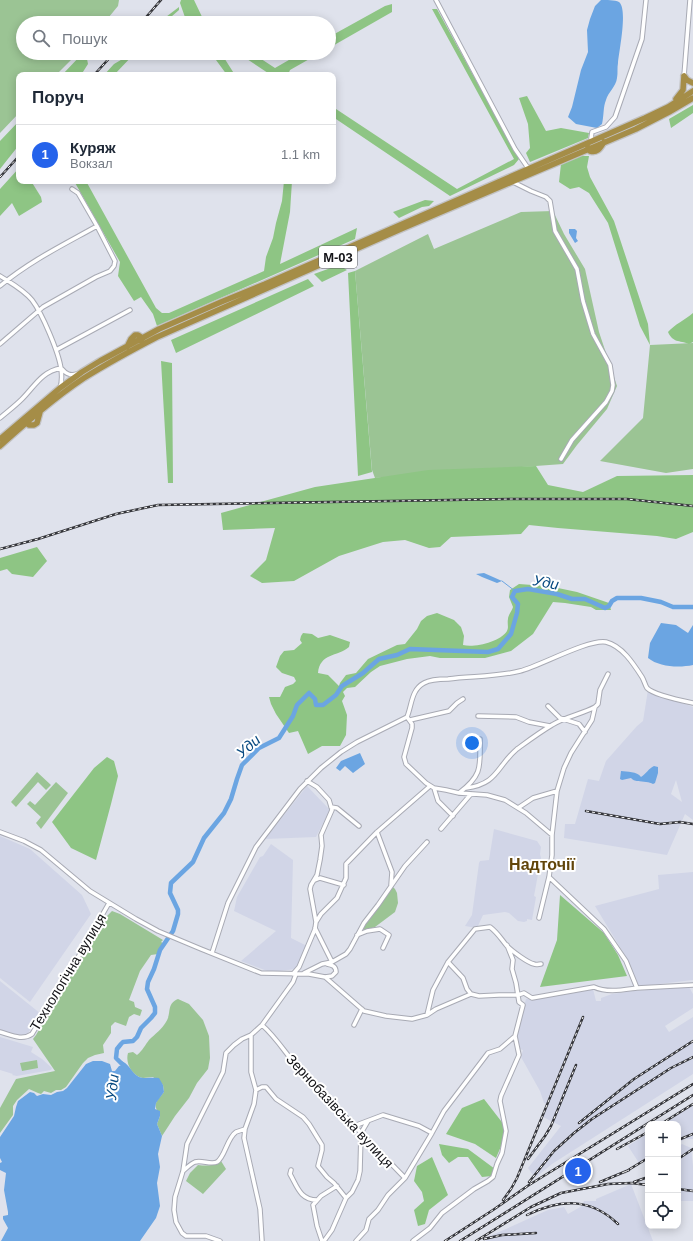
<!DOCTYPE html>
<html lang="uk">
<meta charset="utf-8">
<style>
body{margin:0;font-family:Helvetica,sans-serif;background:#f2f2f3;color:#1f2937}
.controls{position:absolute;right:12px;bottom:12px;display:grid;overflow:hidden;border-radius:8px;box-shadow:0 2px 10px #0003}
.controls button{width:36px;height:36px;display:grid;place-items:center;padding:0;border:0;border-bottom:1px solid #e0e1e3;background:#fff;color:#1f2937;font:20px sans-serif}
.you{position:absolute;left:472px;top:743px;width:14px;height:14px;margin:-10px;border:3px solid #fff;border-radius:50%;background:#1a73e8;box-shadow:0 0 0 6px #1a73e833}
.badge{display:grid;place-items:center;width:26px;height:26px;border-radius:50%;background:#2563eb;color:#fff;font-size:13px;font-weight:700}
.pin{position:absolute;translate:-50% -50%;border:2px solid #fff;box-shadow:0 1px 4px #0006}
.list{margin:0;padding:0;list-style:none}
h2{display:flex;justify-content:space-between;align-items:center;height:52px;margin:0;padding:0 16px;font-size:17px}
h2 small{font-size:13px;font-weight:400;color:#747a83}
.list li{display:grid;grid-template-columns:26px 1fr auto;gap:12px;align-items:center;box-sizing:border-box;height:60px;padding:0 16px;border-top:1px solid #e0e1e3}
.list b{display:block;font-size:15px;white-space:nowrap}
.list p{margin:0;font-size:13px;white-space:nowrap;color:#747a83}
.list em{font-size:13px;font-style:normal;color:#747a83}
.icon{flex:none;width:22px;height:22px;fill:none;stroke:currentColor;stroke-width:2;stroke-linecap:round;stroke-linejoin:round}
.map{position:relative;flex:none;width:693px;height:1241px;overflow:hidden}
.search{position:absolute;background:#fff;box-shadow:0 2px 10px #0003;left:16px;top:16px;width:320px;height:44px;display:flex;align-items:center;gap:10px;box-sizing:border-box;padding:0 14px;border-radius:22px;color:#747a83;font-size:15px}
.panel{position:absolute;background:#fff;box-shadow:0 2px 10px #0003;left:16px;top:72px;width:320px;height:112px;border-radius:8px}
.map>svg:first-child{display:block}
</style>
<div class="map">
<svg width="693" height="1241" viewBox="0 0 693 1241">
<rect width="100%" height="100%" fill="#dfe2ec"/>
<path fill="#d1d5e7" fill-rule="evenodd" d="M648,690L693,707V820L685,814L667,855L564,838L565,824H575L588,779L599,781L606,761L637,726L643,721ZM676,780L682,802L671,794Z
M307,786L330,810L316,837L265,839Z
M494,829L537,841L541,847L540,854L541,858L534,896L536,897L532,920L527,919V921L524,922L518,921L509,913L505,912L483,915L477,928L465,926L472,915L479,863L480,861L489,860Z
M0,836L30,849L82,895L91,914L30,1002L0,978Z
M271,844L293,860L291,938L307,946L296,969L270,972L241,961L276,931L234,911L237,897L260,857L263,856Z
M693,872V980L633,987L626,957L595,906L659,889L658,875Z
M0,981L41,1014L26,1036L19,1037L0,1031Z
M689,987L693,994V1008L665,1026L669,1032L693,1017V1074L552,1164L535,1178L528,1168L561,1126L543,1117L557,1081L556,1072V1079L546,1104L544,1103L540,1091L521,1057L523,1050L520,1049L517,1033L526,999L593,989L596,1001H601V998L612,994L633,991Z
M0,1037L33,1047L31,1052L42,1059L52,1068L51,1070L17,1076L12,1075L13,1074L0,1070Z
M693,1105V1139H685L678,1143V1124H663Z
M648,1133V1159L639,1163L628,1146Z
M682,1144L691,1148L693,1166V1201H678V1147Z
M631,1184L653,1241H485L488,1239L487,1237L506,1229L548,1210L564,1207L568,1214L582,1206L584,1201H596V1199Z"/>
<path fill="#9bc494" d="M0,0H119L118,6L104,23H23V53H78L56,75H19V113L0,133Z
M553,211L564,234L585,269L599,332L617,386L607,409L577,445L563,464L375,478L372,470L355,271L428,234L434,249L521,212Z
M693,343V469L666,473L600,461L643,418L650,345Z
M37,772L51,785L46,790L38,782L16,807L11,802Z
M56,782L68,793L41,829L36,823L41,817L27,804L30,801L35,805Z
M392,886L395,889L397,893L398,903L395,912L375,927L366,930L362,929L365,921Z
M112,911L120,914L163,940L161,942L163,943L158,954L151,955L140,971L129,1000L134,1002L135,1007L142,1010L140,1016L134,1014L129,1017L126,1026L115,1022L111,1026V1033L103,1045L104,1053L95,1055L88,1058L83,1063L66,1087L61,1090H56L51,1093L44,1091L41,1094L38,1093L29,1089L17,1100L13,1106V1115L0,1133V1108L16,1079L55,1071L33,1039L36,1035L105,918Z
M178,999L189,1004L203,1020L209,1036L210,1058L208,1069L197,1083L189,1098L175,1116L162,1136L157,1124L160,1116C152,1104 156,1102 164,1092L163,1085L153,1077C150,1077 146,1078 143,1078C132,1076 125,1063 128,1053L133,1052L137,1055C143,1050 145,1045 149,1040C155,1034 162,1029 166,1022C172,1013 166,1004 178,999Z
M37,1060L38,1068L22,1071L20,1063Z
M221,1161L226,1169L203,1194L186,1181L190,1173L198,1165C207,1166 214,1166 221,1161Z"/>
<path fill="#8ec584" d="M181,0H194L204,21L207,23H187L180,3Z
M392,4V12L329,48V37L385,6Z
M179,7V10L164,23H158Z
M432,9H437L519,159L514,165L450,196L333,117V107L457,189L514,159Z
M130,53H135L114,75H104L114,64L126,57Z
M210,53H221L235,75H227L216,60Z
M238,53H252L275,68L301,53H320L290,70L288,75H271Z
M82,54L87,59L88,64L81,75H62Z
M527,96L546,131L561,128L589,133L588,138L530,162L526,153L530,148L528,124L519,98Z
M693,105V113L671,128L669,119Z
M19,121V145L0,169V141Z
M580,156H589L587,167L590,177L614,221L648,324L650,345L640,326L608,223L589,193L579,187L570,189L559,182L561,164Z
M19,168V181H31L41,197L42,202L19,216L12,203L0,216V189Z
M74,181H86L156,308L162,313H169L264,271L266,257L273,238L276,223L282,201L284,181H292L290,212L280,264L357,228L355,239L157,326L153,314L141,297L134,301L118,276L120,262Z
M425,200L434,201L429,206L422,207L399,218L393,212Z
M339,265L347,270L322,282L314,274Z
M355,271L372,472L358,476L348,273Z
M308,279L314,286L176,353L171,340Z
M693,313V342L689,344C679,340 673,343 668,332C675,324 685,320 693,313Z
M161,361L172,363L173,483H168Z
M536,466L548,485L583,492L617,476L693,475V532L676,539L657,536L558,528L529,525L521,534L451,537L440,547L429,548L405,540L383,542L339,556L294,581L262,583L250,576L266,560L275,528L223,530L221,513L315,487L428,470Z
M37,547L47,561L33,577L12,574L7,569L0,571V558Z
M519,584L546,586L558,588L577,592L609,603L611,610H596L591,607L565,603L553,602L533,634L511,651L485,658H440L430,656L407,659L380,666L371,672L355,687L347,688L343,692L345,696L342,701L347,715L346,735L340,746H322L308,754L298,731L289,733L276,714L271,704L269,697H280L285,687L293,684L296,681L294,677L282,673L276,667L280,656L284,651L294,650L302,643L300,640L301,636L303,633L312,634L318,638L330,635L350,642L349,647C337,657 320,653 318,673L328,675L339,686L340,683L346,675L356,673L368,659L397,645L405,644L417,629L421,621L427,616L437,613L454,620L461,627L464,636L463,645C474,648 500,642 507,631C509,627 507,624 508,619C508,615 512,611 513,607L509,597L510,590Z
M107,757L114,761L118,776L111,804L96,860L71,848L52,822L94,768Z
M560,895L604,933L618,955L627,976L540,987L557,940Z
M484,1099L508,1130L496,1158L475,1144L446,1134L462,1108Z
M439,1144L468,1149L495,1169L492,1176L482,1177L468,1157H458L449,1163L442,1155Z
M432,1157L448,1195L429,1210L425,1224L418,1226L414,1210L424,1201L422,1192L414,1181L417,1166Z"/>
<path fill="#6ba5e2" d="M601,0C606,0 615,0 619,2C628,9 619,51 618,63C617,68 618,73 617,78C616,87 608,92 606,100C603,107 604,116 602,124L597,128L576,124L568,117L572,107L581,70L588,52L587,30L590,19L595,6Z
M569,229H575L577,231L576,238L578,241L575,243L569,233Z
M484,573L502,581L497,583L482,577L476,574Z
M661,623L676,625L688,633L693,625V665C679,668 659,667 648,658L650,643Z
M360,753L365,764L353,773L345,766L340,771L336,768L341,761Z
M654,766L658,767V773L655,783L653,784C651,783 649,782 646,782C641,781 634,782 631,778L622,780L620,779L621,771C627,772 637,771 641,777C646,774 649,768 654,766Z
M119,1060C130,1063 130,1072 139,1077C145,1079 152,1077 159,1078L163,1085L164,1092L156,1103L155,1109L160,1111V1116L157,1124L162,1136L158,1154L160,1167L157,1183L160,1206L156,1218L140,1241H1L8,1228L3,1219V1216L8,1215V1212L4,1190L6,1173L0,1170V1163L2,1162L0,1158V1137L14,1116L16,1107L18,1101L30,1092L34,1093L37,1096L43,1094L51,1095L57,1092L63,1091L67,1088L86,1064L93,1061H102L110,1064L112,1071H115L119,1066L123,1065Z"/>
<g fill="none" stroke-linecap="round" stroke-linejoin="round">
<path stroke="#6ba5e2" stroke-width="1" d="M502,581L515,591"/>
<path stroke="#6ba5e2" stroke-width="4.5" d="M126,1068L116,1058L117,1049L121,1044L123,1042L133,1041L137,1037L141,1028L151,1018L155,1013V1007L147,989L148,982L154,969L160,950L173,931L178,914V910L170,893L171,883L193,862L204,838L224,813L231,799L237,779L242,765L259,748L279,738L293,716L297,705L309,693L315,699L316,705H323L336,695L342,686L363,673L379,659L397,655L410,649L488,652L498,649L511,634L517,613L518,604L512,597L515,591L528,589L557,594L572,599H585L605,608L609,606L612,601L617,598H641L661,602L673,607H693"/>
<defs>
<path id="minor" d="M436,0L515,149L528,168
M684,76L690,0
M592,141L591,138L592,132L606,127L615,117L642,39L646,0
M513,182L531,191L546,197L550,201L555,231L577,269L583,301L593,334L610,365L613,385L612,391L606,402L572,440L561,459
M0,276C11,283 24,290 32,300C42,313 59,353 61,369C62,376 62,382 60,388
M0,286C30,261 63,245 97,226L78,193L72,189
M0,344L43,307L96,277L110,271L114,266L115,261L97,226
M56,350L130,310
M62,369C66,374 70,376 77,374
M0,418C7,412 15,406 22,399C35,386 41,372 61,368
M548,706L560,718L579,724L585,732
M478,716L516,717L529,722L550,726
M407,717L412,724V728L404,757L406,764L426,783L434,788L446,790L459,793L487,795L505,800L526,813L552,835V855L549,877L539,918
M410,720L449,711L457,703L463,699
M434,788L438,801L453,816
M466,788C498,784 496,767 517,749C528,741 540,732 552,725C564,717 582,714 595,707L598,704L600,690L608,674
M459,793C483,775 480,766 480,739
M331,807L337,808L359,826
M518,808L533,798L557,791
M441,829L471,794
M0,832L24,841L41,850L90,891L136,919L158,931L201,949L261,973L309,974L325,977L332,976L336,972C336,966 332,965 327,964
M377,832L392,872L391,885
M552,835L557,791L564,768L571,753L592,720L595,707
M549,877L604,929L626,961L637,988L693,985
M315,880L320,878L344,885
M316,922L321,914L337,898L346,878V864L377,832L430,786
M315,928L332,962
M357,935L367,931L380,929L389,935L383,948
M212,953L228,903L256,847L300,789L321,768L341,752L357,742L407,717C412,705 411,690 424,683C431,679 440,679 448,679C472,676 497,677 520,671C540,666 588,639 606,642C622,646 633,663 642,677C644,680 645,685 647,688C654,695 683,701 693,703
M448,962L463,978L467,989L471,994
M304,973L322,964L332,962L346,954L350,949L364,923L378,905L405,866L427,842
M293,974L299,967L315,929L316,922L310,889L311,885L317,875L320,860L322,846L321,835L332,810L329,800L317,787L307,781
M325,977L364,1011L386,1016L412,1019L427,1015L436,1009L471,994L479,996L499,995H518L524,993L532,998L594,987C607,993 622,990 637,988
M427,1015L433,990L448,962L475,929L490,927C498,933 501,939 507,946C512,951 528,963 534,964C536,965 539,964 541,964
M262,1025C276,1037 286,1054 299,1069L405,1178
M354,1025L362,1009
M0,1032C11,1035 22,1041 32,1034L80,954L109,903
M251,1035V1072L256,1090L254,1104L245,1129L244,1138L260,1209L262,1241
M256,1090L262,1087H266L276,1099L303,1117L309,1124L322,1145V1150L318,1166L327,1177L334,1183L346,1198
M354,1126L383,1115L419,1126L432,1133
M291,1170L290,1174C297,1186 300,1200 317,1200
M183,1171C187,1168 190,1164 195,1162C202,1160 211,1165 217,1162C225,1157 227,1138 236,1132C239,1131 242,1130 245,1129
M220,1241L206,1236H186L182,1233L176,1222L174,1210L175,1197L183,1171L187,1144L223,1072L226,1053L234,1045L242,1039L251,1035L262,1025L293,982L296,974
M322,1241L317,1226L313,1205L321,1196L337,1186
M324,1241L332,1230L346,1198L352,1192L358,1180L360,1171L361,1133L368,1121
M356,1241L366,1230L369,1219L378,1210L388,1195L405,1178L432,1133L444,1111L488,1053L500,1049L515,1036L523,1005L519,1002L516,983L512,969L513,960L507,945
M413,1241L430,1228L442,1213L474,1189L488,1181L493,1177L497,1164L502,1153L506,1131L500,1101L501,1096L519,1055L515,1036"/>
<path id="highway" d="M684,76L687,80L693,83
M676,99L683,90L684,76
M588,147L590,151C598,153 600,148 604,142
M127,347L131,339L135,335H138L141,337L142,342
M25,421L29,425H34L37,423L40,412
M0,439L60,388L82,372L100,361L159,329L221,302L265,284L645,118L668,107L693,91
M0,446C27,422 54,398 84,378C108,363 132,350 157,337L401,229L636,129L669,112L693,98"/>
</defs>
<use href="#minor" stroke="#a8aab4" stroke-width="5.5"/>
<use href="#highway" stroke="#c2c2c3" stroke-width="8"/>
<use href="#minor" stroke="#fff" stroke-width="3.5"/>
<use href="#highway" stroke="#a58d47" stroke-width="5.5"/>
<defs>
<path id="rail" d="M141,23L161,0
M94,75L114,53
M0,177L19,156
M0,549L38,539L116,514L158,505L512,499H627L693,506
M586,811L660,824L680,822L693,824
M579,1123L634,1079L693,1041
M661,1124L693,1104
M678,1140L693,1134
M617,1149L648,1132
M528,1159L545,1136L551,1126L576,1065
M678,1159L693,1149
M625,1172L648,1158
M529,1182L554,1151L574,1133L592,1119L671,1068L693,1057
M600,1182L629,1170
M634,1182L648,1177
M678,1189L693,1191
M503,1200L511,1189L517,1178L583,1017
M527,1215C561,1198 591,1198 618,1224
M484,1239L502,1235L536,1233
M445,1241L493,1210L529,1185L693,1084
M460,1241L693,1095
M476,1241L531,1207L561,1193L608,1184L631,1183L648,1185"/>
</defs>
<use href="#rail" stroke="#34353a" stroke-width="2.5"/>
<use href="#rail" stroke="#fff" stroke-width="1" stroke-dasharray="3" stroke-linecap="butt"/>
</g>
<g text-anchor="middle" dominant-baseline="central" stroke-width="4" stroke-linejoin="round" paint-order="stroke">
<rect fill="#fff" stroke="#5a5a5d" stroke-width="1" x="319" y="246" width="38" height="22" rx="3"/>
<g font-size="13" font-weight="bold" fill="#131317">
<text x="338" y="257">М-03</text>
</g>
<g font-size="14" fill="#131317" stroke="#fff">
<text transform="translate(68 972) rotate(-59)">Технологічна вулиця</text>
<text transform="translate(340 1111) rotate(47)">Зернобазівська вулиця</text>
</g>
<g font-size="15" font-style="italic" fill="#084a81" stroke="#fff">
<text transform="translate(546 582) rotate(11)">Уди</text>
<text transform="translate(248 746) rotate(-41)">Уди</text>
<text transform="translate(112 1087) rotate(-84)">Уди</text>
</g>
<g font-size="16" font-weight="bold" fill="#62450a" stroke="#fff">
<text x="542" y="864">Надточії</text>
</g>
</g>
</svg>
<div class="controls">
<button>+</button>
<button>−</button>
<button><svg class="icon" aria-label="locate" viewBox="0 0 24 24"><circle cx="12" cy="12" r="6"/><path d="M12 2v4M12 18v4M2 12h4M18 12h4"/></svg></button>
</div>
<div class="you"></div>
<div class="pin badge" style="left:578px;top:1171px">1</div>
<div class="search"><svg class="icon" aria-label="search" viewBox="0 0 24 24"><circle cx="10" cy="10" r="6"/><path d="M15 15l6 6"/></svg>Пошук</div>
<section class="panel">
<h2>Поруч<small></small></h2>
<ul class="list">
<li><span class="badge">1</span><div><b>Куряж</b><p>Вокзал</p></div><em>1.1 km</em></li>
</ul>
</section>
</div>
